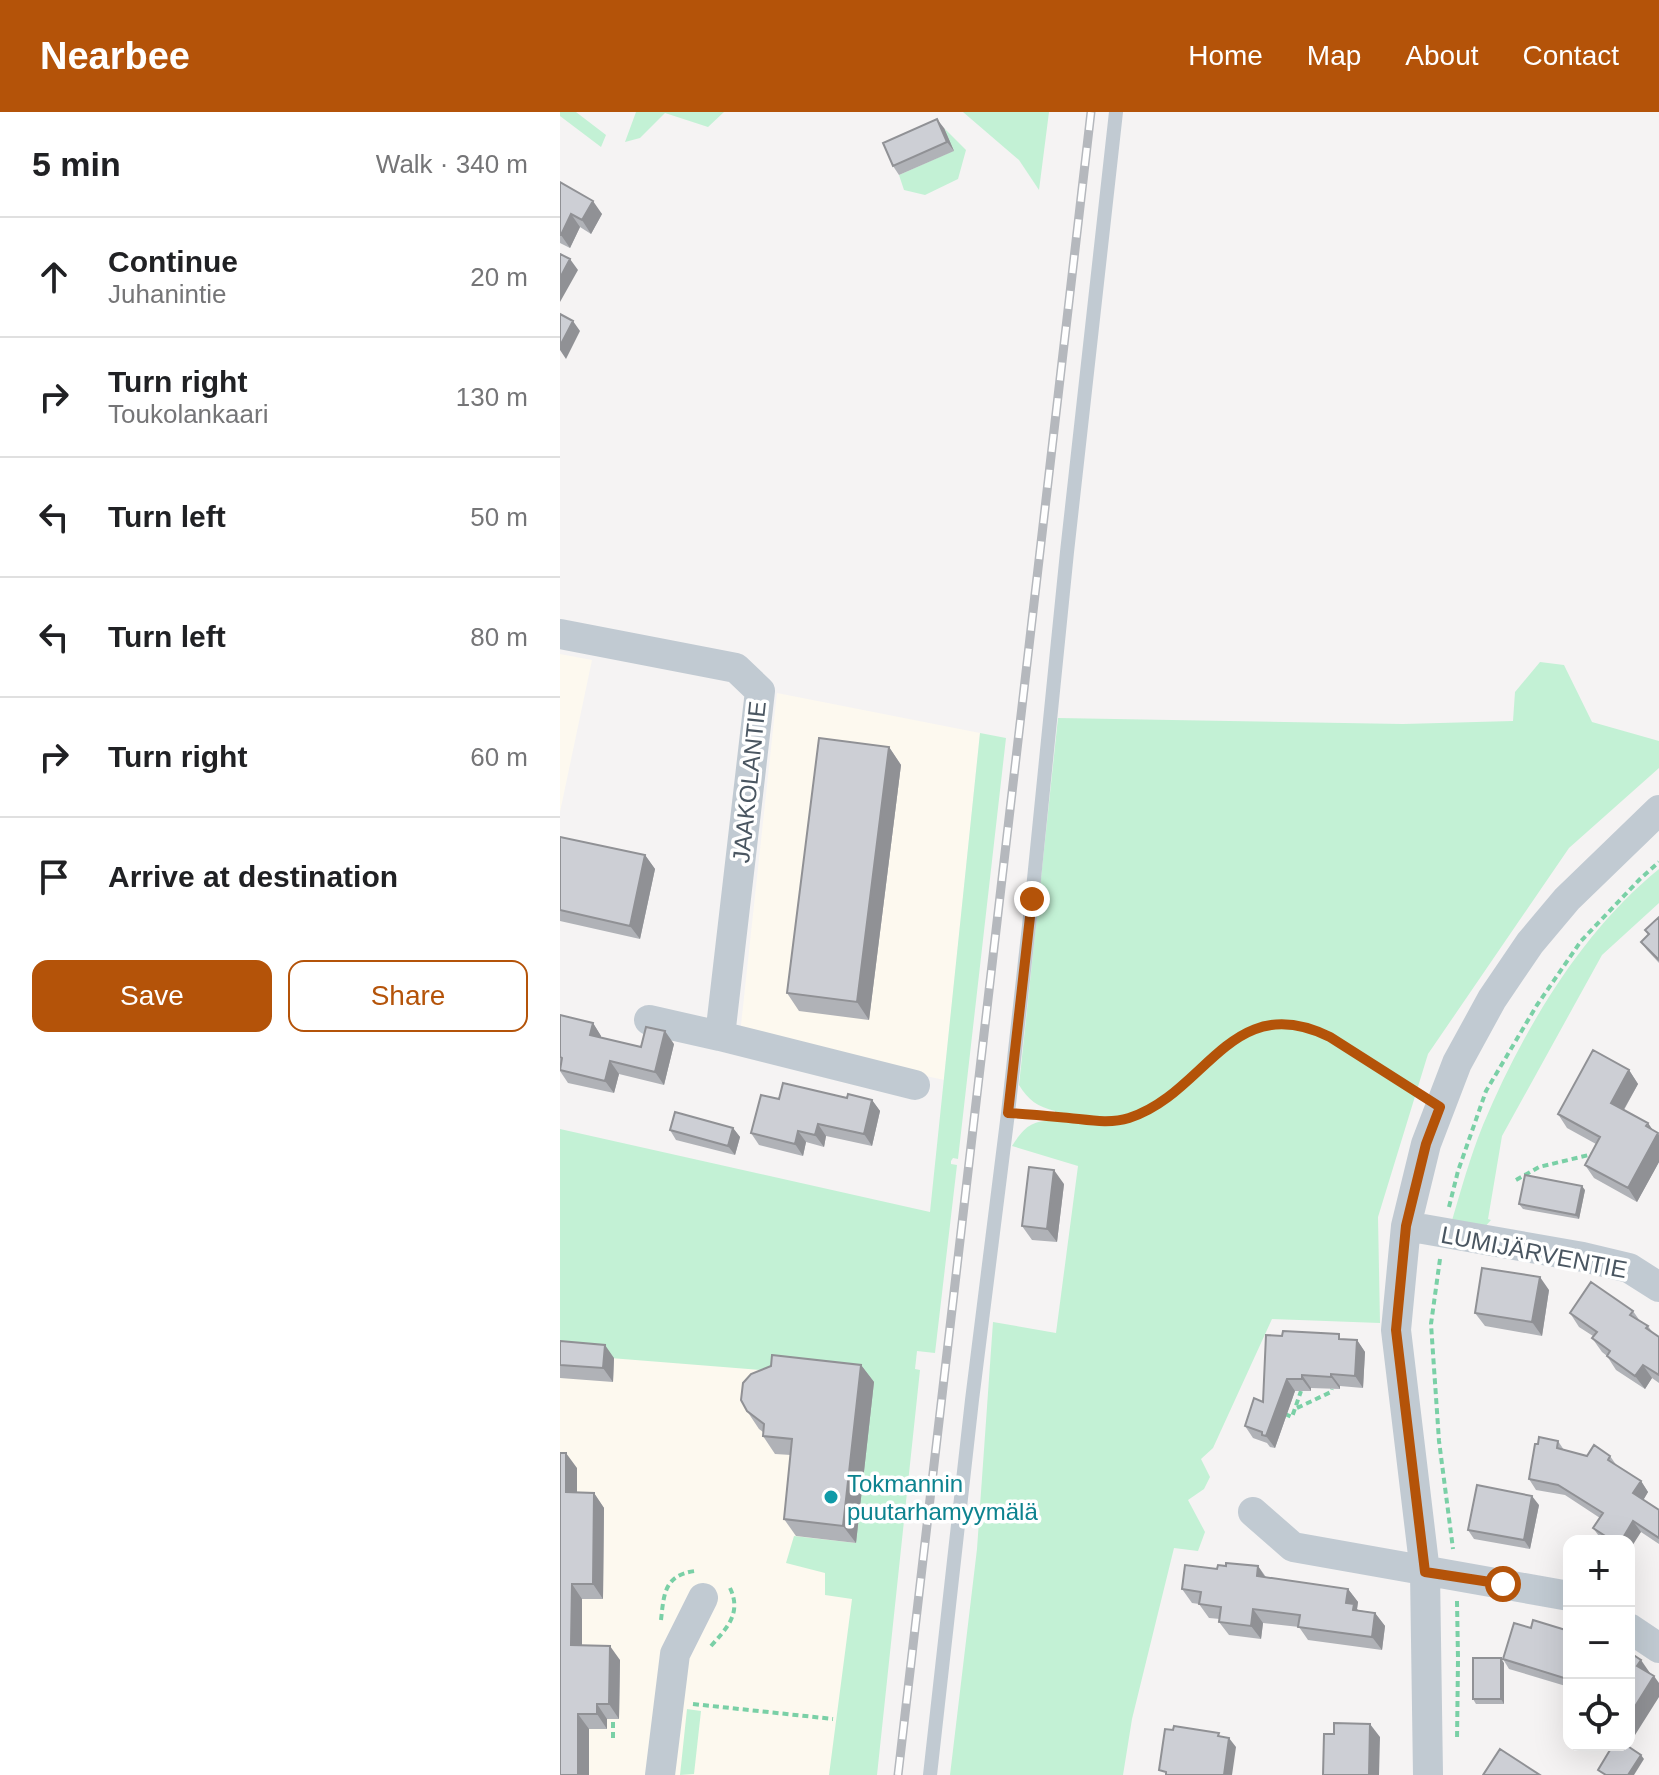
<!DOCTYPE html>
<meta charset="utf-8">
<style>
body{margin:0;font-family:Helvetica,sans-serif;background:#f2f2f2;color:#202124}
.controls{position:absolute;right:24px;bottom:24px;display:grid;overflow:hidden;border-radius:16px;box-shadow:0 8px 32px #0002}
.controls button{width:72px;height:72px;display:grid;place-items:center;padding:0;border:0;border-bottom:2px solid #e0e0e0;background:#fff;color:#202124;font:40px sans-serif}
.stop{position:absolute;width:24px;height:24px;margin:-18px;border:6px solid #b45309;border-radius:50%;background:#fff}
.stop.end{background:#b45309;border-color:#fff;box-shadow:0 2px 8px #0008}
.list{margin:0;padding:0;list-style:none}
h2{display:flex;justify-content:space-between;align-items:center;height:104px;margin:0;padding:0 32px;font-size:34px}
h2 small{font-size:26px;font-weight:400;color:#757577}
.list li{display:grid;grid-template-columns:52px 1fr auto;gap:24px;align-items:center;box-sizing:border-box;height:120px;padding:0 32px;border-top:2px solid #e0e0e0}
.list b{display:block;font-size:30px;white-space:nowrap}
.list p{margin:0;font-size:26px;white-space:nowrap;color:#757577}
.list em{font-size:26px;font-style:normal;color:#757577}
.actions{display:flex;gap:16px;padding:24px 32px}
.actions a{flex:1;padding:18px 0;border:2px solid #b45309;border-radius:16px;text-align:center;font-size:28px;color:#b45309}
.actions .main{background:#b45309;color:#fff}
.icon{flex:none;width:44px;height:44px;fill:none;stroke:currentColor;stroke-width:2;stroke-linecap:round;stroke-linejoin:round}
.map{position:relative;flex:none;width:1099px;height:1663px;overflow:hidden}
header{display:flex;align-items:center;gap:48px;box-sizing:border-box;height:112px;padding:0 40px;background:#b45309;color:#fff}
header strong{font-size:38px}
nav{display:flex;gap:44px;margin-inline-start:auto;font-size:28px}
main{display:flex}
aside{flex:1;background:#fff}
.map>svg:first-child{display:block}
</style>
<header>
<strong>Nearbee</strong>
<nav><a>Home</a><a>Map</a><a>About</a><a>Contact</a></nav>
</header>
<main>
<aside>
<h2>5 min<small>Walk · 340 m</small></h2>
<ul class="list">
<li><svg class="icon" aria-label="ahead" viewBox="0 0 24 24"><path d="M12 20V5M6 11l6-6 6 6"/></svg><div><b>Continue</b><p>Juhanintie</p></div><em>20 m</em></li>
<li><svg class="icon" aria-label="right" viewBox="0 0 24 24"><path d="M7 20v-9h11M14 6l5 5-5 5"/></svg><div><b>Turn right</b><p>Toukolankaari</p></div><em>130 m</em></li>
<li><svg class="icon" aria-label="left" viewBox="0 0 24 24"><path d="M17 20v-9H6M10 6l-5 5 5 5"/></svg><div><b>Turn left</b></div><em>50 m</em></li>
<li><svg class="icon" aria-label="left" viewBox="0 0 24 24"><path d="M17 20v-9H6M10 6l-5 5 5 5"/></svg><div><b>Turn left</b></div><em>80 m</em></li>
<li><svg class="icon" aria-label="right" viewBox="0 0 24 24"><path d="M7 20v-9h11M14 6l5 5-5 5"/></svg><div><b>Turn right</b></div><em>60 m</em></li>
<li><svg class="icon" aria-label="arrive" viewBox="0 0 24 24"><path d="M6 21V4h12l-3 4 3 4H6"/></svg><div><b>Arrive at destination</b></div></li>
</ul>
<div class="actions"><a class="main">Save</a><a>Share</a></div>
</aside>
<div class="map">
<svg width="1099" height="1663" viewBox="0 0 1099 1663">
<rect width="100%" height="100%" fill="#f5f3f3"/>
<path fill="#fdf9ef" d="M0,542L32,548L0,700Z
M217,581L420,621L384,968L180,922Z
M0,1219L328,1248L280,1663H0Z"/>
<path fill="#c3f1d5" d="M0,0H16L46,23L41,35L0,4Z
M76,0H164L148,15L105,1L80,26L65,30Z
M403,0H489L479,78L459,48Z
M384,16L406,38L398,67L365,83L344,78L339,63L393,39Z
M980,550L1004,553L1032,610L1099,629V656L1009,736L868,942L818,1105L820,1211L712,1207L653,1336L641,1347L650,1365L644,1377L628,1388L645,1420L638,1439L614,1436L572,1607L563,1663H390L417,1437L433,1210L496,1221L518,1054L452,1034C465,1014 471,1009 495,1008V999C478,995 468,988 459,973L498,606L843,612L953,609L955,580Z
M420,621L446,626L398,1047L393,1046L391,1049V1052L397,1053L375,1241L357,1239L355,1257L360,1258L317,1663H269L292,1487L265,1483V1461L226,1451L234,1424L296,1431L225,1260L0,1242V1017L370,1100Z
M1099,757V791L1042,843L942,1024L928,1107L931,1108L924,1116L891,1112C901,1078 910,1045 923,1013C962,920 1020,821 1099,757Z
M127,1597L141,1599L134,1662L120,1663Z"/>
<g fill="none" stroke-linecap="round" stroke-linejoin="round">
<path stroke="#7ad0a6" stroke-width="4" stroke-dasharray="6 4" stroke-linecap="butt" d="M466,1002C496,1005 542,1014 570,1005C634,985 671,892 748,915C764,919 778,930 791,938C814,953 837,967 859,981
M956,1068L979,1055L1033,1042
M889,1095L898,1059L926,979L977,893L1021,829L1080,767L1099,750
M880,1147L871,1212L879,1329L893,1437
M737,1296L771,1280L772,1277
M725,1302L732,1305L741,1279
M897,1489L898,1547L897,1629
M101,1508C104,1482 104,1463 135,1459
M151,1534C167,1516 182,1501 170,1476
M133,1592L273,1607
M53,1626V1607"/>
<path stroke="#c1cad2" stroke-width="14" d="M370,1663L412,1288L448,1001L472,787L507,440L556,0"/>
<path stroke="#c1cad2" stroke-width="30" d="M0,522L176,556L200,579L160,924
M89,908L160,924L355,973
M846,1114L1023,1145L1069,1156L1099,1175
M693,1400L733,1435L1009,1484
M1069,1516L1099,1536
M100,1663L115,1542L143,1486
M868,1663L865,1460L836,1218L846,1114L866,1032L897,951L932,887L970,831L1007,787L1099,698"/>
<defs>
<path id="rail" d="M338,1663L531,0"/>
</defs>
<use href="#rail" stroke="#b5b8bd" stroke-width="9"/>
<use href="#rail" stroke="#fff" stroke-width="6" stroke-dasharray="18" stroke-linecap="butt"/>
</g>
<path fill="#b0b2b7" d="M384,16L394,39L339,63L333,54Z
M0,70L42,102L31,122L20,115L10,136L0,131Z
M329,635L341,653L309,908L239,899L227,881Z
M0,725L85,743L95,757L80,827L0,809Z
M1099,805V851L1087,838L1081,830L1088,823L1085,818Z
M0,903L33,911L41,924V926L81,935L114,932L104,973L59,962L54,981L8,971L0,959Z
M1069,958L1078,972L1064,998L1099,1023V1050L1077,1090L1034,1066L1025,1053L1036,1032L1007,1016L998,1002Z
M287,986L312,988L320,999L312,1034L266,1024L264,1035L246,1030L243,1044L199,1033L191,1021L219,987Z
M173,1016L180,1025L175,1043L116,1028L110,1018Z
M504,1072L497,1130L472,1128L462,1114Z
M1025,1078L1019,1107L963,1097L959,1092Z
M989,1178L982,1224L925,1214L915,1201Z
M1073,1199L1080,1209L1088,1214L1093,1221L1099,1225V1271L1092,1266L1085,1277L1056,1258L1047,1244L1042,1240L1032,1226L1033,1224L1019,1215L1010,1201Z
M706,1223L797,1228L805,1240L803,1276L780,1274V1277L751,1276V1279H735L715,1336L710,1335L707,1331L693,1326L685,1314L703,1290Z
M0,1229L54,1246L53,1270L0,1266Z
M301,1253L314,1270L296,1431L236,1424L224,1407L231,1343L215,1342L203,1324V1320L199,1317L187,1299L211,1254Z
M998,1329L1004,1338L1027,1344H1050L1057,1354L1081,1369L1088,1380L1083,1388L1099,1398V1432L1081,1420L1069,1429H1043L1041,1427L1033,1416L1040,1406L1005,1383L976,1378L969,1367L978,1332Z
M17,1356V1381H34L44,1396L43,1487H22V1533L60,1548L59,1607H47V1617H29V1663H0Z
M979,1393L970,1437L914,1427L908,1418Z
M666,1454H698L706,1465L788,1477L798,1490L797,1497L798,1498L815,1501L825,1514L822,1538L748,1528L739,1515L703,1511L701,1527L669,1523L659,1510L660,1507L649,1506L639,1492L632,1491L622,1477L657,1457Z
M971,1516L1009,1519V1575L949,1557L943,1547Z
M944,1551V1592H916L913,1587Z"/>
<path fill="#909195" d="M377,7L384,16L394,39L387,30Z
M33,89L42,102L31,122L22,108Z
M11,102L20,115L10,136L1,123Z
M10,147L18,158L0,190V166Z
M13,209L20,219L6,247L0,238V234Z
M329,635L341,653L309,908L297,890Z
M85,743L95,757L80,827L70,814Z
M33,911L41,924L39,936L30,923Z
M105,919L114,932L104,973L95,960Z
M50,949L59,962L54,981L45,969Z
M1069,958L1078,972L1060,1004L1051,991Z
M312,988L320,999L312,1034L304,1022Z
M1088,1011L1097,1024L1098,1021L1099,1023V1050L1077,1090L1068,1076Z
M258,1012L266,1024L264,1035L255,1023Z
M173,1016L180,1025L175,1043L168,1034Z
M238,1019L246,1030L243,1044L235,1032Z
M494,1058L504,1072L497,1130L487,1117Z
M1022,1074L1025,1078L1019,1107L1016,1103Z
M980,1165L989,1178L982,1224L972,1210Z
M797,1228L805,1240L803,1276L795,1264Z
M45,1233L54,1246L53,1270L43,1256Z
M301,1253L314,1270L296,1431L283,1414Z
M1083,1253L1092,1266L1085,1277L1075,1264Z
M771,1262L780,1274V1277L771,1265Z
M742,1263L751,1276V1279L742,1267Z
M727,1267L735,1279L715,1336L706,1324Z
M6,1341L17,1356V1395L6,1380Z
M1081,1369L1088,1380L1081,1392L1073,1381Z
M34,1381L44,1396L43,1487L33,1472Z
M972,1384L979,1393L970,1437L964,1428Z
M1073,1409L1081,1420L1069,1439V1429H1061Z
M698,1454L707,1468L697,1464Z
M12,1472L22,1487V1548L11,1533Z
M788,1477L798,1490L797,1497L803,1506L786,1491Z
M693,1497L703,1511L701,1527L691,1514Z
M815,1501L825,1514L822,1538L812,1525Z
M50,1534L60,1548L59,1607L49,1592Z
M941,1546L944,1551V1592L941,1587Z
M1081,1548L1090,1561L1087,1567L1077,1554Z
M1009,1549V1574L1004,1566Z
M1094,1564L1099,1571V1585L1070,1631L1069,1604Z
M37,1592L47,1607V1617L37,1602Z
M18,1602L29,1617V1663H18Z
M810,1612L820,1625L819,1663H809Z
M669,1626L676,1635L672,1663H664Z
M1081,1643L1084,1647L1074,1663H1068Z"/>
<path fill="#cdcfd5" stroke="#909195" stroke-width="2" d="M377,7L387,30L333,54L323,31Z
M0,70L33,89L22,108L11,102L1,123H0Z
M0,142L10,147L0,166Z
M0,202L13,209L0,234Z
M259,626L329,635L297,890L227,881Z
M0,725L85,743L70,814L0,798Z
M1099,805V848L1081,830L1089,822L1085,818Z
M0,903L33,911L30,923L81,935L86,915L105,919L95,960L50,949L45,969L0,958L2,946L0,945Z
M1033,938L1069,958L1051,991L1088,1011L1086,1014L1098,1021L1068,1076L1025,1053L1040,1025L998,1002Z
M223,971L287,986L288,982L312,988L304,1022L258,1012L255,1023L238,1019L235,1032L191,1021L201,983L219,987Z
M115,1000L173,1016L168,1034L110,1018Z
M469,1055L494,1058L487,1117L462,1114Z
M965,1063L1022,1074L1016,1103L959,1092Z
M922,1156L980,1165L972,1210L915,1201Z
M1031,1170L1073,1199L1070,1203L1088,1214L1086,1216L1099,1225V1263L1083,1253L1075,1264L1047,1244L1050,1239L1032,1226L1037,1220L1010,1201Z
M723,1219L779,1222V1227L797,1228L795,1264L771,1262V1265L742,1263V1267H727L706,1324L702,1323V1320L685,1314L694,1286L703,1290L706,1223L722,1224Z
M0,1229L45,1233L43,1256L0,1253Z
M212,1243L301,1253L283,1414L224,1407L232,1327L203,1324L204,1312L187,1299L181,1288L183,1271L191,1262L211,1254Z
M979,1325L998,1329L997,1336L1027,1344L1034,1333L1050,1344L1048,1348L1081,1369L1073,1381L1099,1398V1426L1073,1409L1061,1429H1053L1033,1416L1043,1401L998,1373L969,1367L975,1332H978Z
M0,1341H6V1380L34,1381L33,1472H12L11,1533L50,1534L49,1592H37V1602H18V1663H0Z
M917,1373L972,1384L964,1428L908,1418Z
M666,1451L698,1454L697,1464L788,1477L786,1491L794,1492L793,1498L815,1501L812,1525L738,1515L740,1503L693,1497L691,1514L659,1510L661,1495L639,1492L641,1480L622,1477L625,1453L657,1457L658,1453L666,1454Z
M973,1508L1009,1519V1549L1004,1566L943,1547L954,1511L971,1516Z
M1069,1540L1081,1548L1077,1554L1094,1564L1069,1604Z
M913,1546H941V1587H913Z
M774,1611L810,1612L809,1663H763L764,1622H774Z
M614,1614L659,1621L658,1624L669,1626L664,1663H606V1660L599,1658L605,1617L613,1618Z
M1053,1633H1066L1081,1643L1068,1663H1046L1038,1658Z
M940,1637L980,1663H923Z"/>
<g fill="none" stroke-linecap="round" stroke-linejoin="round">
<path stroke="#b45309" stroke-width="10" d="M472,787L448,1001C468,1002 488,1004 509,1006C529,1008 550,1012 569,1006C647,981 671,876 770,925L880,995L866,1032L846,1114L836,1218L865,1460L943,1472"/>
</g>
<circle fill="#0f9aa8" stroke="#fff" stroke-width="3" cx="271" cy="1385" r="8"/>
<g text-anchor="middle" dominant-baseline="central" stroke-width="7" stroke-linejoin="round" paint-order="stroke">
<g font-size="24" fill="#4a5661" stroke="#fff">
<text transform="translate(189 670) rotate(-84)">JAAKOLANTIE</text>
<text transform="translate(974 1140) rotate(11)">LUMIJÄRVENTIE</text>
</g>
<g font-size="24" fill="#0d838f" stroke="#fff" text-anchor="start">
<text x="287" y="1371">Tokmannin<tspan x="287" dy="28">puutarhamyymälä</tspan></text>
</g>
</g>
</svg>
<div class="controls">
<button>+</button>
<button>−</button>
<button><svg class="icon" aria-label="locate" viewBox="0 0 24 24"><circle cx="12" cy="12" r="6"/><path d="M12 2v4M12 18v4M2 12h4M18 12h4"/></svg></button>
</div>
<div class="stop" style="left:943px;top:1472px"></div>
<div class="stop end" style="left:472px;top:787px"></div>
</div>
</main>
